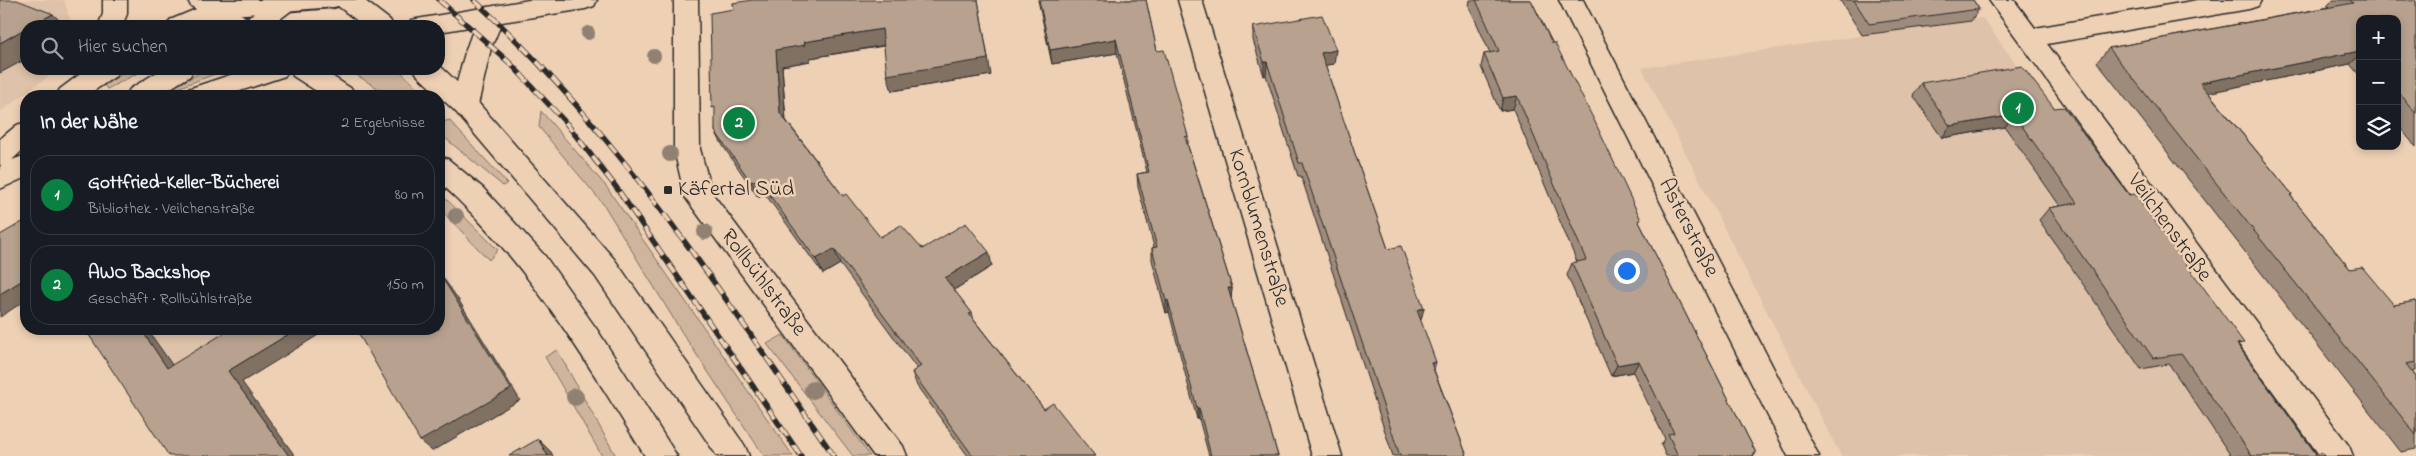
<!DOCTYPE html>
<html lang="de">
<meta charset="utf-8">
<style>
body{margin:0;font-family:"Indie Flower",sans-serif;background:#242831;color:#f1f3f6}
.controls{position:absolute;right:15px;top:15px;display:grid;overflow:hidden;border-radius:10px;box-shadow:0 2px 8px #0003}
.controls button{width:45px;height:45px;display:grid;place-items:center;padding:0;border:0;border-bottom:1px solid #363941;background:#171b24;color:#f1f3f6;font:25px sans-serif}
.you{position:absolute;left:1626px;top:270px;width:18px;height:18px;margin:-12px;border:4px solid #fff;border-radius:50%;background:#1a73e8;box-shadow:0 0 0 8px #1a73e833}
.badge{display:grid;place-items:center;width:32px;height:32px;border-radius:50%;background:#0b8043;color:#fff;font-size:16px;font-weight:700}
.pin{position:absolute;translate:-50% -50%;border:2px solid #fff;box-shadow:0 1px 5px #0006}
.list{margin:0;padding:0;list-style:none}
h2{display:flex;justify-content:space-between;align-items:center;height:65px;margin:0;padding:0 20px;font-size:21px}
h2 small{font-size:16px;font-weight:400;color:#9ea1a6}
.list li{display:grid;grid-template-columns:32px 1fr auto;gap:15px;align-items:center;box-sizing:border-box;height:80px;margin:0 10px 10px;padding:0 10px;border:1px solid #363941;border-radius:20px}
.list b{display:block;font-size:19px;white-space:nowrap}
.list p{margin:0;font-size:16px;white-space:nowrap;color:#9ea1a6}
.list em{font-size:16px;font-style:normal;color:#9ea1a6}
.icon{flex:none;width:28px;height:28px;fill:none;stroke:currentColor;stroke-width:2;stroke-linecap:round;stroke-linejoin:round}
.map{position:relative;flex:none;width:2416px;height:456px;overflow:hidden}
.search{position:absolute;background:#171b24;box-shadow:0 2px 8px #0003;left:20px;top:20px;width:425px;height:55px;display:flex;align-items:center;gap:12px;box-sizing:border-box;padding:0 18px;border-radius:20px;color:#9ea1a6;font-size:19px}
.panel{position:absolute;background:#171b24;box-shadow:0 2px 8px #0003;left:20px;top:90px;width:425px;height:245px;border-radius:20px}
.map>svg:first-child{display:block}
</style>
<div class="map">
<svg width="2416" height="456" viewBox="0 0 2416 456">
<rect width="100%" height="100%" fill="#eed0b4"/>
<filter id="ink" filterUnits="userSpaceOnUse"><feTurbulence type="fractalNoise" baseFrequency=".02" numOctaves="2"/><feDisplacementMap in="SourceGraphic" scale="10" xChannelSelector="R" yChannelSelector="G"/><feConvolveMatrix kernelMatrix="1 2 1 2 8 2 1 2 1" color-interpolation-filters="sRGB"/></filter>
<g filter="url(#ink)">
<path fill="#dec2a9" d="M0,0H64L72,26H26V69H55L53,73L0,112Z
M1983,18L2055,119L2296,456H1841L1642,68Z
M147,329H262L182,379Z"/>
<path fill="#cfb59e" stroke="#7d7064" d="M130,69H146L107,89L104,85Z
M207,69H228L159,95Z
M347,69H398L426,96H390Z
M541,111L605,185L793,456H764L681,331L604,205L539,127Z
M449,120L507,183L503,186L439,133V123Z
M439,192L498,250L489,260L439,208Z
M783,335L870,456H853L767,344Z
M557,350L616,456H602L545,357Z"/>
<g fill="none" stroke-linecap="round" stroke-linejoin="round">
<defs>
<path id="lane" d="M248,0H343L341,5L334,7L220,16L213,14L211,9L213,4Z"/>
<path id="street" d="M674,0H698L700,149L712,193L903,446L907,456H874L685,197L674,149Z
M1178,0H1202L1342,456H1312Z
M1559,0H1583L1819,456H1788Z
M1989,0H2014L2035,28L2198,0H2261L2258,6L2249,9L2047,44L2349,446L2353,456H2320Z"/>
<path id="secondary" d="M103,0H127V14L122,26H98L103,14Z
M218,0H253L250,6L202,26H167L170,20Z
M271,0H300L297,6L271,26H242L245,20Z
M529,0H597L594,6L585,9L502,22L491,48L478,105L474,112L465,115L456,112L452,105C458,78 464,51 475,26L439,32V26H408L411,20Z
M87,69H120L116,76L86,96H56L60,89Z
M162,69H194L190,76L158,96H126L130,89Z
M248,69H289L285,76L225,96H184L188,89Z
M26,122V147L12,160L26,155V177L0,189V166L2,165H0V139L17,125Z"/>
<path id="primary" d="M188,0H218L250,20L253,26H223L191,6Z
M335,0H364L390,20L393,26H364L338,6Z
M439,65L474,98L615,260L745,446L749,456H717L595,276L456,112L418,76L414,69H439Z
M290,69H321L352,89L356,96H324L293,76Z
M439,156L448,159L483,188L545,256L598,331L677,456H645C584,358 526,259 439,182Z"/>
</defs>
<use href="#lane" stroke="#2b2b2b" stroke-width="4"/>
<use href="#street" stroke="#2b2b2b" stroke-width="3"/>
<use href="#secondary" stroke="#2b2b2b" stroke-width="3"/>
<use href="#primary" stroke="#2b2b2b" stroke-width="3"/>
<use href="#lane" fill="#eed0b4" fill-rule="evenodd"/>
<use href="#street" fill="#eed0b4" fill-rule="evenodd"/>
<use href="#secondary" fill="#eed0b4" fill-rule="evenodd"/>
<use href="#primary" fill="#eed0b4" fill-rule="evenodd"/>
<defs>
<path id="rail" d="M439,0L512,65L566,123L616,187L801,456
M474,0C618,131 724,297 834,456"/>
</defs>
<use href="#rail" stroke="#2b2b2b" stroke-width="5.5"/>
<use href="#rail" stroke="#eed0b4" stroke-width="4" stroke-dasharray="11" stroke-linecap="butt"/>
</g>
<g fill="#908172">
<circle cx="588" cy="33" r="7"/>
<circle cx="654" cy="56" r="7"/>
<circle cx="670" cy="154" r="8"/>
<circle cx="456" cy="216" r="8"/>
<circle cx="705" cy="232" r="8"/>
<circle cx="813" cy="390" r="9"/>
<circle cx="575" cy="397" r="9"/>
</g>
<path fill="#9e8b7b" stroke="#2b2b2b" d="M1038,0H1146L1157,51L1188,136V146L1232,288L1231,298L1278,456H1209L1199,419H1197L1169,312L1166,313L1152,260V248L1154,247L1138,187L1137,174L1147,172L1117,53L1052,64Z
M1470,0H1531L1641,220L1639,222L1756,453L1754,456H1666L1661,445L1665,439L1633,372L1611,376L1567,275L1572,263L1577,262L1513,109L1500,111L1481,67L1484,54L1490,53L1469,6Z
M1840,0H1973L1979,9L1971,21L1862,35Z
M2332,0H2416V147L2397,124V19H2360V76L2350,64L2208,92L2292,194L2291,196L2350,269L2394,305L2416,301V370L2412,371L2416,377V449L2401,452L2097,62L2109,48L2329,7L2327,5Z
M733,3L991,75L892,91L884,46L810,58V61L782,66L786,120L843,196L880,237L992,266L954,290L972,313L974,320L1044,409L1095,456H968L917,386L912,372L917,369L840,264L823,274L765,194L758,197L723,146L715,131L734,9Z
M1253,27L1334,64L1325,65L1355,154L1388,249L1424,308L1420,320L1434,370L1467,456H1393L1301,176H1298L1266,75L1264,76L1253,40Z
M1921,83L2054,108L2239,347L2316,454L2325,456H2231L2169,364L2141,369L2039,220L2049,208L2060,206L2005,127L1942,138L1913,95Z"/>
<path fill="#817164" stroke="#2b2b2b" d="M978,0L991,75L892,91L887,75Z
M53,14L65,26H30Z
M26,28V59L0,73V43Z
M882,29L886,45L810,58V61L782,66L786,128L780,113L776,50L804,42Z
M1116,39L1117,53L1052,64L1050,50Z
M1336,50L1334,64L1320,66L1321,53Z
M2360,51V55L2350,64L2187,97L2200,83Z
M1264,62H1267L1266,75L1264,76Z
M1517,96L1513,109L1500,111L1503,98Z
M2014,115L2005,127L1942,138L1950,126Z
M758,179L765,194L758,197L751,182Z
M834,249L840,264L823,274L816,259Z
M989,252L992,266L949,293L945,278Z
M439,272L458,299L520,400L432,451L420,441Z
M26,278V300L0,317V294Z
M1228,288H1232L1231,300Z
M1168,300L1169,312L1166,313V301Z
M1424,308L1421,320L1414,322L1417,310Z
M141,329H147L182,379L167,368Z
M297,329H328L242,382L295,456H289L228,371Z
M1639,361L1633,372L1611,376L1617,365Z
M1436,362L1433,374L1431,363Z
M1197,408H1199V419H1197Z
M538,439L551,452L553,456H548Z"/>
<path fill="#b8a28f" stroke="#2b2b2b" d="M0,0H17L53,14L30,26H26V28L0,43Z
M753,0H978L988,59L887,75L882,29L804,42L805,45L776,50L780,113L843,196L846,194L880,237L901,225L922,249L966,223L989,252L945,278L972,313L969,314L1044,409L1053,403L1095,456H973L912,372L921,366L834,249L816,259L758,179L751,182L715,131V107L712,108L710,13L734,9L733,3Z
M1039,0H1146L1157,51L1164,50L1188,136L1185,137L1232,288H1228L1278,456H1211L1199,408H1197L1168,300L1166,301L1152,248L1157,247L1137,174L1149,172L1116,39L1050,50Z
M1476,0H1531L1552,43H1555L1595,122L1641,220H1638L1756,453L1753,454L1754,456H1678L1668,434L1674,433L1639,361L1617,365L1572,263L1586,260L1517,96L1503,98L1484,54L1499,51Z
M1854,0H1973L1979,9L1869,24Z
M2350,0H2416V114L2397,90V19H2360V51L2200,83L2292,194L2290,195L2350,269L2362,267L2394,305L2416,301V362L2406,364L2416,377V435L2109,48L2353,3Z
M1322,15L1336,50L1321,53L1355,154L1388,249L1401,246L1424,308L1417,310L1436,362L1431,363L1467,456H1400L1302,163H1299L1267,62H1264L1253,27Z
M2022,66L2054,108L2064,107L2129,195L2135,194L2244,343L2237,344L2316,454L2323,453L2325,456H2252L2182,354L2153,358L2049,208L2077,203L2014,115L1950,126L1921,83Z
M26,220V278L0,294V235Z
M439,275L448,287L511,389L420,441L356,329H439Z
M85,329H141L167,368L231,329H297L228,371L289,456H169Z
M538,439L548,456H509Z"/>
</g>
<rect fill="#2b2b2b" stroke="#eed0b4" stroke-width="2" x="663" y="185" width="10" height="10" rx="2.5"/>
<g text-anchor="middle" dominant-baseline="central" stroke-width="5" stroke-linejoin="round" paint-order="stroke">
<g font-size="22" fill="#2b2b2b" stroke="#eed0b4" text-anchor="start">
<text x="678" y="190">Käfertal Süd</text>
</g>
<g font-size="22" fill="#2b2b2b" stroke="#eed0b4">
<text transform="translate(1258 228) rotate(73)">Kornblumenstraße</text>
<text transform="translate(1688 228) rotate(63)">Asterstraße</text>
<text transform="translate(2169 228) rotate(54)">Veilchenstraße</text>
<text transform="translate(763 283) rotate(53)">Rollbühlstraße</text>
</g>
</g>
</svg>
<div class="controls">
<button>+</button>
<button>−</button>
<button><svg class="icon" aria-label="layers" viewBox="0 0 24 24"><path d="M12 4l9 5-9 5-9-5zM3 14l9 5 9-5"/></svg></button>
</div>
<div class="you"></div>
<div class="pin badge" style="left:2018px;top:108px">1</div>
<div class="pin badge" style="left:739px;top:123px">2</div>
<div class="search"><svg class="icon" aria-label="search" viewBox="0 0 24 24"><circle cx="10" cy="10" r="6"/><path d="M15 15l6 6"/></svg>Hier suchen</div>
<section class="panel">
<h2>In der Nähe<small>2 Ergebnisse</small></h2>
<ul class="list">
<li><span class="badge">1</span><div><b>Gottfried-Keller-Bücherei</b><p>Bibliothek · Veilchenstraße</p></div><em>80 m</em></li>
<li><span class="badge">2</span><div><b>AWO Backshop</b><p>Geschäft · Rollbühlstraße</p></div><em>150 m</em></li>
</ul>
</section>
</div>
